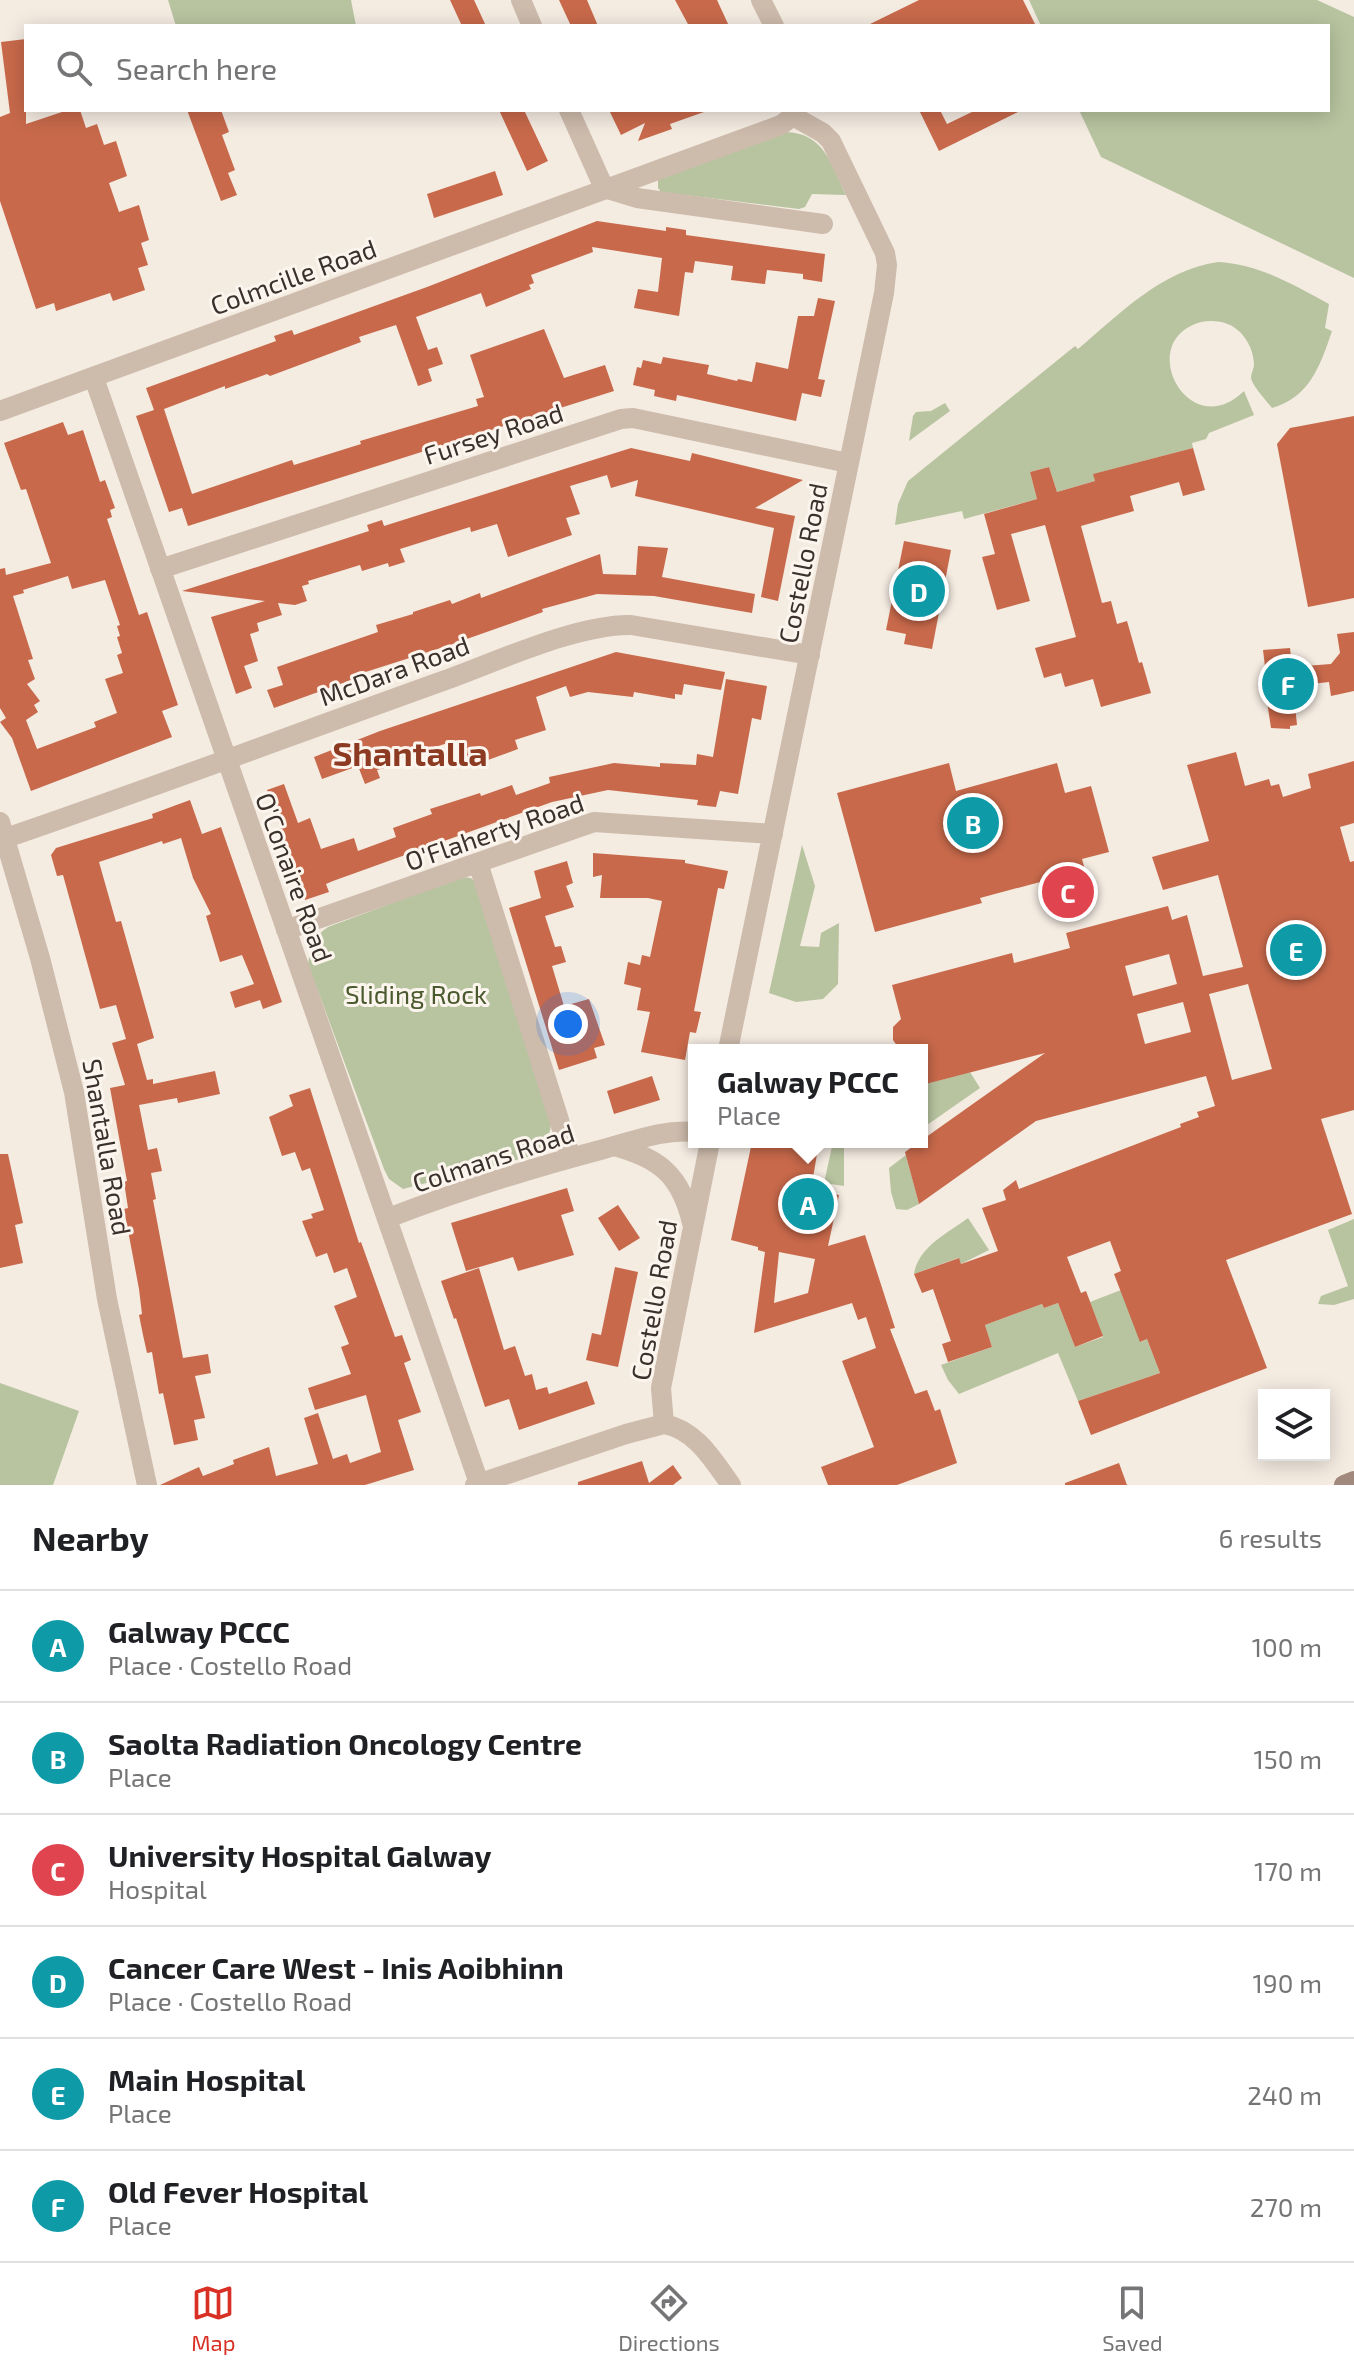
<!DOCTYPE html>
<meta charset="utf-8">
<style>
body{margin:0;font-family:"Exo 2",sans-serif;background:#f2f2f2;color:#202124}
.controls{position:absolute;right:24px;bottom:24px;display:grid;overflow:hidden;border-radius:0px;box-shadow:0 4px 20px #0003}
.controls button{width:72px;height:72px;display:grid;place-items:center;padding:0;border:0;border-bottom:2px solid #e0e0e0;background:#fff;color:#202124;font:40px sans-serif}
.you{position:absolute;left:568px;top:1024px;width:28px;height:28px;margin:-20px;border:6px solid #fff;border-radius:50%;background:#1a73e8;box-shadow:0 0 0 12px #1a73e833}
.badge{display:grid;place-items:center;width:52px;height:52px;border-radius:50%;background:#d93025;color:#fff;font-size:26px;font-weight:700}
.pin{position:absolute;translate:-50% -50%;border:4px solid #fff;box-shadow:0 2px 8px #0006}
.popup{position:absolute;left:688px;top:1044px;width:240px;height:104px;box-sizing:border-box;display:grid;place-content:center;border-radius:0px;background:#fff;filter:drop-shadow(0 2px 6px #0005);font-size:26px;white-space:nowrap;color:#757577}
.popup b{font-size:30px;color:#202124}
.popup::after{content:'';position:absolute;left:50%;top:100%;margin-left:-16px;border:16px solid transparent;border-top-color:#fff}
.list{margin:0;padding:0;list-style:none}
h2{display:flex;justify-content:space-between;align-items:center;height:104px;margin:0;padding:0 32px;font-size:34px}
h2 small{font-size:26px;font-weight:400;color:#757577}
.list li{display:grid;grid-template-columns:52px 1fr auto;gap:24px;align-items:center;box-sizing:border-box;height:112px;padding:0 32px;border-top:2px solid #e0e0e0}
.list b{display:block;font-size:30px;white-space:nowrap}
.list p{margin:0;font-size:26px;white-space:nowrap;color:#757577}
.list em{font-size:26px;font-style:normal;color:#757577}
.icon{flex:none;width:44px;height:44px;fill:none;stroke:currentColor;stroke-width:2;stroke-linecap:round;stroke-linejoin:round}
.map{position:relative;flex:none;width:1354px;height:1485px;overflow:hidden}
.search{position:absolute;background:#fff;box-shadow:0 4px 20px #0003;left:24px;right:24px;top:24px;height:88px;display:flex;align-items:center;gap:20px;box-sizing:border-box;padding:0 28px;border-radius:0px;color:#757577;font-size:30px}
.sheet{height:776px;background:#fff}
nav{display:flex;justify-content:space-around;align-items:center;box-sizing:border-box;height:112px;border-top:2px solid #e0e0e0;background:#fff;font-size:22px;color:#757577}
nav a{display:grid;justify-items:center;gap:4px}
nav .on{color:#d93025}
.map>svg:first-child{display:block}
</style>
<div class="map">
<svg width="1354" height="1485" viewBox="0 0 1354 1485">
<rect width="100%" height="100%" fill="#f4ebe1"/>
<path fill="#b8c4a0" d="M168,0H351L356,26H176Z
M1029,0H1317L1354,17V278L1101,157L1079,110H1328V26H1041Z
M785,132C825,133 831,165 846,195L812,194L805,207L799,209L661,192L658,188V178Z
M1218,262C1259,264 1294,285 1329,304L1325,328L1332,331C1320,366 1310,397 1272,408C1267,401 1253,387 1251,378C1251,374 1253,370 1254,366C1254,353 1249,342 1241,333C1231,322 1215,319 1201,322C1133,341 1189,445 1244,391L1254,415L1209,433L1206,439L1192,443L1193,448L1094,474L1095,481L1057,492L1049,467L1030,472L1037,499L964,519L962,511L895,525L898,504L908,481L1075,346L1078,349C1121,313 1160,271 1218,262Z
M945,403L950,411L909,441L913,416L916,412L931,411Z
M802,845L815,886L800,946L819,947L821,933L839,923L838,984L823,999L796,1002L769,993Z
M462,877L471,878L476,883L551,1124C549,1138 547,1146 535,1155L403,1189L389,1179L384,1169L308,964C311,947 313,937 328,927Z
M970,1072L980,1088L927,1125L922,1115V1085Z
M833,1142H844V1186L824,1183Z
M906,1155L919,1204L907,1210L896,1209L891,1192L889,1168Z
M968,1218L989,1250L961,1264L958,1258L914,1274C918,1247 948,1233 968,1218Z
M1354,1219V1299L1334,1305L1318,1304L1321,1296L1348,1286L1328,1230Z
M1121,1290L1141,1342L1147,1339L1160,1373L1078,1401L1058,1353L959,1394L948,1380L941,1365L992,1347L985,1325L1042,1304L1044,1308L1058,1303L1075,1347L1103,1337L1090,1302Z
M0,1383L79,1411L53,1485H0Z"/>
<path fill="#c8694b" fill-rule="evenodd" d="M450,0H474L486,26H462Z
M559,0H587L598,26H571Z
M675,0H717L729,26H689Z
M919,0H1023L1036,26H866Z
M26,39V124L68,110H80L86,128L97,124L104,145L116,141L127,176L109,183L119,212L139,205L149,240L141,243L148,265L138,268L145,290L113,301L110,293L56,311L54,303L36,309L0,201V117L10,113L1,42Z
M187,110H221L229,132L222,135L235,170L228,173L237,195L221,201Z
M499,110H524L548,161L527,171Z
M609,110H704V112L670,124L672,129L638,141L645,123L621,135Z
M919,110H940L947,124L976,110H1022L939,151Z
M495,171L503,195L434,218L427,194Z
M597,221L666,231V227L686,230V235L825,254L822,282L803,279V274L767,270L765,284L731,280L733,266L695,261L693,273L685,272L679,316L634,308L638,289L658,292L662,258L592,247L593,252L531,275L534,283L529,285L531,289L486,307L481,293L416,317L428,350L437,347L443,364L428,369L432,381L418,386L396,325L359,337L361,342L270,376L267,374L225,389V386L164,409L192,494L292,460L294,465L361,444L360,441L478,406L476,399L484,397L470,355L544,329L564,378L605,365L614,391L188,526L182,508L169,512L136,416L154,410L146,388L276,341L274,336L292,330L294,335L427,287Z
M818,298L835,301L818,379L825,380L821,397L802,393L796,421L677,395L676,401L654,396L655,390L633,385L637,367L641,368L643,360L661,364L663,357L709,365L707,374L737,381L738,379L752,382L756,362L788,369L798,316H814Z
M1354,416V598L1308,607L1277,444L1290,428Z
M63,422L68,435L83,430L100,482L105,480L115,508L110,510L112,517L107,519L139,615L147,612L178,705L162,711L172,737L31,791L12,738L0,722L6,718L0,708V569L5,568L6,575L51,563L26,489L21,490L4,443ZM68,576L72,589L105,580L120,625L117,626L120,636L117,637L122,653L117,655L123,673L105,679L117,713L94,722L96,727L37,749L26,720L38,712L34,705L40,701L27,684L35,679L28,660L33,659L13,596L24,593L23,590Z
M631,448L690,461L692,453L803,480L755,508L795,516L778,601L761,597L774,528L635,496L638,480L611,488L607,475L570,486L580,514L566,518L572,535L508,557L497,524L471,532L470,527L400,549L405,562L389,567L388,563L362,571L360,565L308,581L309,584L302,586L307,601L295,605L278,603L282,615L257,623L259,631L250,634L258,661L244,666L252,688L236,694L211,617L265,601L182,591L369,531L367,525L382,520L384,526Z
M1193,448L1205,490L1183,496L1179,482L1130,496L1134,511L1081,526L1102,603L1111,601L1117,624L1127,621L1139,663L1142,662L1151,693L1101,707L1093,679L1065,687L1061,673L1044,678L1035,648L1076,637L1045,525L1011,534L1030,601L997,610L982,557L995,554L984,514L1037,499L1030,472L1049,467L1057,492L1095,481L1093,474Z
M904,541L951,550L932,649L904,644L906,634L886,630Z
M638,546L668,548L662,577L755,594L752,613L654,596L597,594L542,609L543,612L447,646L353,676L354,679L274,708L267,690L283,685L277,667L378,632L376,625L413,614V612L450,600L452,604L480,593L481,598L600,554L603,574L636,575Z
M1354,632V691L1331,696L1329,682L1293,686L1297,725L1290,726V729L1271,728L1263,675H1266L1263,650L1290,648L1292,667L1331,664L1340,653L1337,634Z
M616,652L725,672L721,690L684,684L682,695L675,694V699L634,692L633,697L588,692L570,697L566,686L536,697L546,730L515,740L518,749L466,768L457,740L401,758L402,763L377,770L380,778L365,784L358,766L322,779L314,757L380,731Z
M726,679L767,686L761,720L752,718L738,794L720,791L716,807L697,805L698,800L608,790L552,802L333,881L326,884L329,892L305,900L267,790L284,784L298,823L310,818L321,849L354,838L358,851L396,837L393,828L432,814L430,809L480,793L481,796L512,785L516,795L550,783L549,777L614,763L660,767V763L696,765L697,754L713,757Z
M1236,752L1245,786L1269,779L1271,786L1279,784L1283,797L1311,788L1308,774L1354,761V823L1340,827L1350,862L1354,861V1110L1321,1119L1352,1214L1226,1260L1267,1368L1091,1435L1078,1401L1160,1373L1147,1339L1140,1342L1114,1274L1121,1271L1110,1241L1067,1257L1081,1293L1086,1291L1103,1336L1075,1347L1058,1303L1044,1308L1042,1304L985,1325L992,1347L948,1362L942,1344L951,1341L933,1289L922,1293L914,1274L959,1258L961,1264L998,1251L982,1208L1006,1200L1003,1190L1016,1180L1019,1189L1181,1127L1180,1124L1199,1117L1197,1112L1215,1106L1206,1076L1036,1121L919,1204L905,1152L1045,1053L922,1085V1050H900L893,1040V1027L901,1019L892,985L1012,953L1014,963L1070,948L1066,933L1168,906L1172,920L1187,915L1203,976L1243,967L1218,875L1163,890L1152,857L1209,841L1187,765ZM1169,954L1177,984L1133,996L1125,966ZM1248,984L1272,1069L1232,1080L1209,994ZM1183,1002L1191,1032L1145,1044L1137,1014Z
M949,763L956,791L1057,763L1065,793L1091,786L1109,852L1082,859L1085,870L980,898L982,903L875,932L837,793Z
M190,800L202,834L221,827L282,1002L263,1009L260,1000L235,1008L230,992L254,984L242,955L220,962L206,916L211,914L193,878L181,838L163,844L162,841L99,862L116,922L121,921L154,1038L137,1044L147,1080L153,1079V1084L215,1071L220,1094L178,1103L177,1098L139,1105L148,1150L157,1148L162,1171L151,1173L156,1199L153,1200L183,1358L208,1354L211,1373L195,1376L205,1418L194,1420L198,1440L174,1445L163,1393L159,1394L152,1352L147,1353L143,1335L139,1315L142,1314L139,1289L124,1209L128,1208L124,1182L127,1181L110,1088L125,1085L112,1043L126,1039L116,1005L100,1009L63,875L57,876L51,855L56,848L153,818L152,814Z
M593,853L685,860V863L728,871L724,889L718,888L694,1011L701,1012L696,1033L690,1032L685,1060L641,1052L650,1012L637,1010L641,988L624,984L628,962L640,965L642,955L650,957L662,901L648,898H600L602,875L593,877Z
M567,861L573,883L566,886L574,907L545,916L555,947L561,946L566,962L552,966L564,1006L589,999L605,1045L594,1048L597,1058L559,1070L509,908L541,898L534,871Z
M652,1076L660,1100L614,1114L607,1091Z
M310,1088L359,1243L361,1242L395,1337L402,1335L411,1360L404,1363L421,1412L398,1420L414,1470L365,1485H160L199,1467L203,1476L234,1464L233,1460L269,1447L276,1476L318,1464L304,1418L318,1413L333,1459L347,1454L350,1463L381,1452L366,1395L315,1410L308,1388L351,1374L341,1347L349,1344L334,1306L357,1297L347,1268L334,1273L327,1253L316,1257L302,1221L313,1218L311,1214L324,1210L310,1168L302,1171L295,1152L282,1156L269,1117L293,1106L289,1095Z
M752,1142H805V1145L818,1148L811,1190L839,1195L828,1246L865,1235L895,1328L890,1329L915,1394L927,1390L935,1411L940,1409L957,1463L897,1485H828L821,1467L874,1447L842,1361L876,1348L866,1317L858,1320L852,1303L754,1333L765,1252L758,1250V1247L731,1240ZM779,1252L815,1259L808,1293L774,1303Z
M0,1154H8L23,1223L15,1225L23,1263L0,1268Z
M567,1188L574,1211L561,1215L574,1255L518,1271L513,1257L466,1271L451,1223Z
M618,1205L640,1238L619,1251L598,1218Z
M615,1267L638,1272L618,1367L586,1360L592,1333L601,1335Z
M479,1268L504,1350L515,1346L525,1376L532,1374L536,1390L547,1387L549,1394L587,1381L595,1404L519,1430L509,1399L485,1407L456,1318L454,1319L441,1281Z
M642,1461L649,1483L673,1465L682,1478L673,1485H578V1482Z
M1119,1463L1127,1485H1065V1483Z"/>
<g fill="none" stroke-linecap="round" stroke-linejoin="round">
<path stroke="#cdbbac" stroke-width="20" d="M521,0L532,26
M761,0L774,26
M569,110L604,188L637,198L823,224
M94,378L479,1483
M0,411L781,125L793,116
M160,569L621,419L633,418L848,463
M6,838C152,788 295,734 440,682C494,663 576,624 631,625L810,655
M478,863L571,1158
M286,930L594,822L773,834
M728,1050L884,293L887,265L885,253L831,141L823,133L793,116
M710,1142L661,1388L664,1424C696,1430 713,1460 731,1485
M614,1146C660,1158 681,1176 692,1223
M388,1218C458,1191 532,1168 604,1149C634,1141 663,1129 694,1132
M475,1485L626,1434L664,1424"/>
<path stroke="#cdbbac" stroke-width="20" d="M0,822L40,958L74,1092L107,1299L147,1485"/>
<path stroke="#a18a7d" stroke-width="20" d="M1344,1485L1354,1481"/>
</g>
<g text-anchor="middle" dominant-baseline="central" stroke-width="6" stroke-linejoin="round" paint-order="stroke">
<g font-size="26" fill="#3b302b" stroke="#fbf5ee">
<text transform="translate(293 276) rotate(-20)">Colmcille Road</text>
<text transform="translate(493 433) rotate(-18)">Fursey Road</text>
<text transform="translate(802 563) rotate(-79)">Costello Road</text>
<text transform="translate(394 670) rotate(-20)">McDara Road</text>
<text transform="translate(494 831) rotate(-19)">O'Flaherty Road</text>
<text transform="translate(295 877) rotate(70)">O'Conaire Road</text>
<text transform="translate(108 1147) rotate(80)">Shantalla Road</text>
<text transform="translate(493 1157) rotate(-18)">Colmans Road</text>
<text transform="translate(653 1300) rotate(-80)">Costello Road</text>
</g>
<g font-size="26" fill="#4a5a2e" stroke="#fbf5ee">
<text x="416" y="993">Sliding Rock</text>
</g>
<g font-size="34" font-weight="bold" fill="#8c3b22" stroke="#fbf5ee">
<text x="410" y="752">Shantalla</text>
</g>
</g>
</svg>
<div class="controls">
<button><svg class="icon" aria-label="layers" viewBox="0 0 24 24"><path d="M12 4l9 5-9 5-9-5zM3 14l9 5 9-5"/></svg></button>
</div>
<div class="you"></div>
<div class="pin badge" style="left:808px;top:1204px;background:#0f9aa8">A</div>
<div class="popup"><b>Galway PCCC</b>Place</div>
<div class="pin badge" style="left:973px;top:823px;background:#0f9aa8">B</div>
<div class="pin badge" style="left:1068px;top:892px;background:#e0444e">C</div>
<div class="pin badge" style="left:919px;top:591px;background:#0f9aa8">D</div>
<div class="pin badge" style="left:1296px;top:950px;background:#0f9aa8">E</div>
<div class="pin badge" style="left:1288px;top:684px;background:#0f9aa8">F</div>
<div class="search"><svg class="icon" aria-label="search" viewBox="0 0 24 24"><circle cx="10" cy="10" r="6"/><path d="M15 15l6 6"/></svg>Search here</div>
</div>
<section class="sheet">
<h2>Nearby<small>6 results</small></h2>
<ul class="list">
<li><span class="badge" style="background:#0f9aa8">A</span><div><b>Galway PCCC</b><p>Place · Costello Road</p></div><em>100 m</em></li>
<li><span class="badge" style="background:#0f9aa8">B</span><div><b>Saolta Radiation Oncology Centre</b><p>Place</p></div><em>150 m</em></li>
<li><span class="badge" style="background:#e0444e">C</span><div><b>University Hospital Galway</b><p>Hospital</p></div><em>170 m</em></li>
<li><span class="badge" style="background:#0f9aa8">D</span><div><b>Cancer Care West - Inis Aoibhinn</b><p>Place · Costello Road</p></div><em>190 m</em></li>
<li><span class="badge" style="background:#0f9aa8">E</span><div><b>Main Hospital</b><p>Place</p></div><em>240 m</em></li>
<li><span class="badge" style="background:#0f9aa8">F</span><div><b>Old Fever Hospital</b><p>Place</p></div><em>270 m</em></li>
</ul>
</section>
<nav>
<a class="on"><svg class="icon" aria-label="map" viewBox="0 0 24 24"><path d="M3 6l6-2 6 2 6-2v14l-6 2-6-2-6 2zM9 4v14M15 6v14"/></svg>Map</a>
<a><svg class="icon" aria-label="directions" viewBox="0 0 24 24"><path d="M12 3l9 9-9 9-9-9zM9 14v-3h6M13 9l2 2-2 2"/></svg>Directions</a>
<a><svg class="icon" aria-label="saved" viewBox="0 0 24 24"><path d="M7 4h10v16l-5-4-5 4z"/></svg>Saved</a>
</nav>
